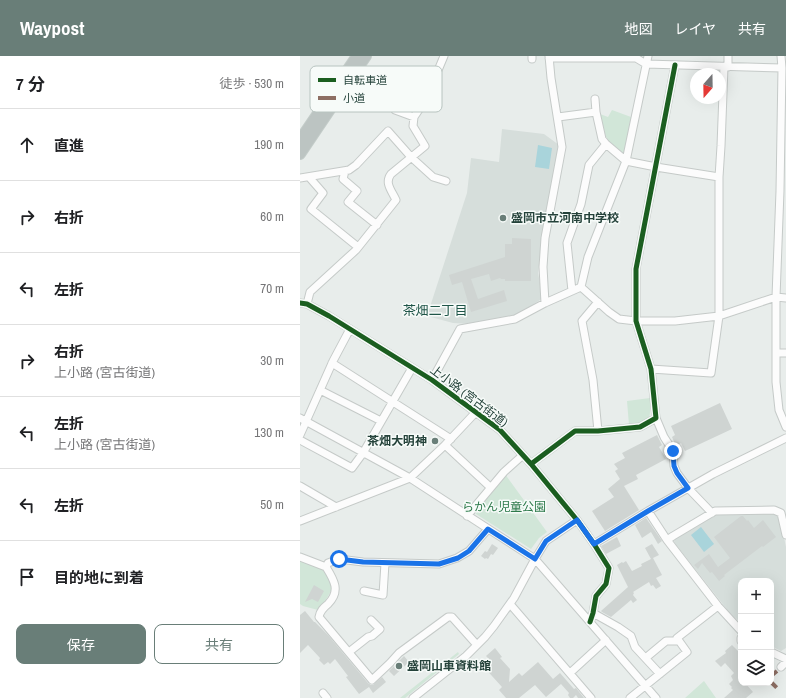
<!DOCTYPE html>
<html lang="ja">
<meta charset="utf-8">
<style>
body{margin:0;font-family:"Archivo Narrow","Noto Sans JP",sans-serif;background:#f2f2f2;color:#202124}
.controls{position:absolute;right:12px;bottom:12px;display:grid;overflow:hidden;border-radius:8px;box-shadow:0 4px 16px #0002}
.controls button{width:36px;height:36px;display:grid;place-items:center;padding:0;border:0;border-bottom:1px solid #e0e0e0;background:#fff;color:#202124;font:20px sans-serif}
.compass{position:absolute;left:390px;top:12px;width:36px;height:36px;border-radius:50%;background:#fff;box-shadow:0 4px 16px #0002;rotate:200deg}
.stop{position:absolute;width:12px;height:12px;margin:-9px;border:3px solid #1a73e8;border-radius:50%;background:#fff}
.stop.end{background:#1a73e8;border-color:#fff;box-shadow:0 1px 4px #0008}
.list{margin:0;padding:0;list-style:none}
h2{display:flex;justify-content:space-between;align-items:center;height:52px;margin:0;padding:0 16px;font-size:17px}
h2 small{font-size:13px;font-weight:400;color:#757577}
.list li{display:grid;grid-template-columns:26px 1fr auto;gap:12px;align-items:center;box-sizing:border-box;height:72px;padding:0 16px;border-top:1px solid #e0e0e0}
.list b{display:block;font-size:15px;white-space:nowrap}
.list p{margin:0;font-size:13px;white-space:nowrap;color:#757577}
.list em{font-size:13px;font-style:normal;color:#757577}
.actions{display:flex;gap:8px;padding:12px 16px}
.actions a{flex:1;padding:9px 0;border:1px solid #697e78;border-radius:8px;text-align:center;font-size:14px;color:#697e78}
.actions .main{background:#697e78;color:#fff}
.icon{flex:none;width:22px;height:22px;fill:none;stroke:currentColor;stroke-width:2;stroke-linecap:round;stroke-linejoin:round}
.map{position:relative;flex:none;width:486px;height:642px;overflow:hidden}
header{display:flex;align-items:center;gap:24px;box-sizing:border-box;height:56px;padding:0 20px;background:#697e78;color:#fff}
header strong{font-size:19px}
nav{display:flex;gap:22px;margin-inline-start:auto;font-size:14px}
main{display:flex}
aside{flex:1;background:#fff}
.map>svg:first-child{display:block}
</style>
<header>
<strong>Waypost</strong>
<nav><a>地図</a><a>レイヤ</a><a>共有</a></nav>
</header>
<main>
<aside>
<h2>7 分<small>徒歩 · 530 m</small></h2>
<ul class="list">
<li><svg class="icon" aria-label="ahead" viewBox="0 0 24 24"><path d="M12 20V5M6 11l6-6 6 6"/></svg><div><b>直進</b></div><em>190 m</em></li>
<li><svg class="icon" aria-label="right" viewBox="0 0 24 24"><path d="M7 20v-9h11M14 6l5 5-5 5"/></svg><div><b>右折</b></div><em>60 m</em></li>
<li><svg class="icon" aria-label="left" viewBox="0 0 24 24"><path d="M17 20v-9H6M10 6l-5 5 5 5"/></svg><div><b>左折</b></div><em>70 m</em></li>
<li><svg class="icon" aria-label="right" viewBox="0 0 24 24"><path d="M7 20v-9h11M14 6l5 5-5 5"/></svg><div><b>右折</b><p>上小路 (宮古街道)</p></div><em>30 m</em></li>
<li><svg class="icon" aria-label="left" viewBox="0 0 24 24"><path d="M17 20v-9H6M10 6l-5 5 5 5"/></svg><div><b>左折</b><p>上小路 (宮古街道)</p></div><em>130 m</em></li>
<li><svg class="icon" aria-label="left" viewBox="0 0 24 24"><path d="M17 20v-9H6M10 6l-5 5 5 5"/></svg><div><b>左折</b></div><em>50 m</em></li>
<li><svg class="icon" aria-label="arrive" viewBox="0 0 24 24"><path d="M6 21V4h12l-3 4 3 4H6"/></svg><div><b>目的地に到着</b></div></li>
</ul>
<div class="actions"><a class="main">保存</a><a>共有</a></div>
</aside>
<div class="map">
<svg width="486" height="642" viewBox="0 0 486 642">
<rect width="100%" height="100%" fill="#e8edeb"/>
<path fill="#d6dedb" d="M202,73L244,78L259,89L242,187L238,217L243,242L216,260L172,268L153,267L127,260L167,137L171,102L199,106Z
M472,456L479,458L486,491V592L481,595L471,590V525H441V567L429,556L374,486L375,482L416,458Z"/>
<path fill="#d1e6d8" d="M312,54L331,61L324,97H323L310,87L306,81L300,58L308,61Z
M350,342C350,362 353,367 329,369L327,345Z
M205,418L247,476L239,482L231,493L176,458L174,454Z
M0,504L20,511L29,521L32,533L27,542L18,554L3,550L0,548Z
M158,596L159,598L105,642H100Z
M404,625L416,642H385Z"/>
<path fill="#a9d4db" d="M238,89L252,92L249,113L235,111Z
M401,471L414,488L404,496L391,479Z"/>
<path fill="#cfd4d2" d="M212,182L231,183V225H205V223H201L200,222L191,225L189,218L171,223L178,243L204,234L207,245L171,256L162,226L152,229L149,219L205,201V188H212Z
M420,347L432,373L385,395L381,387L376,390L372,381L375,379L371,370Z
M357,379L362,389L359,391L366,403L336,419L338,423L324,430L339,454L305,475L292,455L314,441L308,433L320,423L315,415L318,413L314,408L325,402L322,397Z
M441,460H443L447,465L448,464L454,472L463,464L476,481L463,491L462,490L424,519L425,520L419,525L412,516L410,517L402,507L398,513L394,509L409,498L418,511L430,502L414,481Z
M346,462L362,485L358,488L351,476L342,482L335,469Z
M317,481L321,490L306,498L301,490Z
M192,488L198,492L193,499L191,498L188,503L186,502L185,503L181,500L185,495L187,496Z
M352,488L359,499L353,502L362,519L356,522L361,530L356,533L353,529L351,530L349,526L333,536L334,537L333,539L337,544L333,547L331,544L311,561L302,556L301,555L328,531L317,509L322,506L323,507L326,505L332,515L342,510L341,508L351,503L345,492Z
M14,529L24,535L18,546L12,543L5,546Z
M5,555L14,566H15L28,579L68,627L71,629H73L82,621L86,626L73,637L69,631L59,638L46,621L48,620L35,603L30,608L28,606L24,609L19,604L20,602L8,589L0,597V559Z
M432,589L439,596L441,592V627H445L453,636L446,642H424L433,634L431,632L432,631L429,628L433,624L431,620L434,617L425,607L421,611L415,605L426,597L425,595Z
M195,592L202,601L200,602L210,613L209,626L219,617L222,620L238,606L253,623L260,617L274,633L276,632L284,642H278L276,639L273,642H270L268,639L269,637L261,628L246,641L235,629L219,642H206L199,634L202,631L182,609L189,603L186,600Z
M104,600L109,606L94,620L89,615Z"/>
<g fill="none" stroke-linecap="round" stroke-linejoin="round">
<defs>
<path id="minor" d="M481,0L482,12L480,135L476,241V326L479,354L486,371
M249,2H336L346,8L482,12
M232,3V0
M428,11V0
M58,12L75,21L82,28L87,43L95,54L114,61
M295,43L296,56
M258,61L296,56L302,83L306,88L326,105L356,111L419,121
M45,115L43,123L57,135L48,146L77,169
M9,121L23,137L11,153L58,191
M0,122L49,114L56,109L88,75L111,101L133,121L146,125
M281,231L288,201L326,105L348,0
M281,231L309,256L319,263L336,265H375L419,260L476,241L486,242
M272,235L267,187L281,148L289,109L306,88
M298,246L282,265L293,324L298,375
M0,247L7,248L29,260L132,324L200,374L231,408L277,464L294,488L309,512L306,528L296,540L293,557L290,566
M245,247L243,211L245,182L262,91L251,22L249,0
M7,248L10,236L56,194L96,144C92,135 84,127 91,118L125,90L113,70L114,61L126,43L144,0
M476,297H486
M32,307L151,383
M351,313L411,317L419,260V121L421,90L424,11
M132,324L160,273L215,263L245,247L281,231
M20,334L81,365
M0,362L110,422L190,474L235,503L356,642
M356,362L364,381L373,395L374,410L377,417L388,432L412,457
M0,379L33,305L50,273
M0,384L52,412L63,397L112,312
M145,389L190,431
M231,408L275,375H298L340,371L356,362L351,313L336,265V213L375,9
M0,430L36,451
M348,455L367,484L418,550L441,575
M167,460L204,416L223,399
M0,465L110,422L145,389L176,356
M367,484L373,480L415,455L474,454L481,457L486,479
M294,488L348,455L413,418L486,382
M0,501L26,511
M64,535L83,539L85,507
M210,548L291,642
M293,557L318,571L331,580L335,591L360,618
M441,582V585
M177,589L152,561H148L99,597L90,607L72,624L19,561C20,555 23,552 28,548C41,535 34,524 26,511L28,507L39,503L63,506L139,508L157,502L169,495L188,473
M49,596L68,581L72,580L80,573L71,564
M471,596L486,603
M348,600L366,585H379
M481,611L486,606
M270,617L306,584
M23,637L27,642
M113,642L166,600L185,581L194,570L214,542L235,503L246,485L277,464
M330,642L387,596L377,582L418,550"/>
<path id="highway" d="M0,84L57,0
M0,98L66,0"/>
</defs>
<use href="#minor" stroke="#c5cac8" stroke-width="9"/>
<use href="#highway" stroke="#c3ccc9" stroke-width="12"/>
<use href="#minor" stroke="#fcfcfc" stroke-width="7"/>
<use href="#highway" stroke="#bcc4c2" stroke-width="10"/>
<path stroke="#8d6e63" stroke-width="4" stroke-dasharray="8 4" stroke-linecap="butt" d="M471,620L477,615
M471,626L478,633
M452,628L455,627"/>
<defs>
<path id="cycleway" d="M0,247L7,248L29,260L132,324L200,374L231,408L277,464L294,488L309,512L306,528L296,540L293,557L290,566
M231,408L275,375H298L340,371L356,362L351,313L336,265V213L375,9"/>
</defs>
<use href="#cycleway" stroke="#f7fbf9" stroke-width="8"/>
<use href="#cycleway" stroke="#1b5e20" stroke-width="5"/>
</g>
<g fill="none" stroke-linecap="round" stroke-linejoin="round">
<path stroke="#1a73e8" stroke-width="5" d="M39,503L63,506L139,508L158,502L169,495L188,473L235,503L246,485L277,464L294,488L348,455L388,432L377,417L374,410L373,395"/>
</g>
<g fill="#697e78" stroke="#f7fbf9" stroke-width="1.5">
<circle cx="203" cy="162" r="4"/>
<circle cx="135" cy="385" r="4"/>
<circle cx="99" cy="610" r="4"/>
</g>
<g text-anchor="middle" dominant-baseline="central" stroke-width="3" stroke-linejoin="round" paint-order="stroke">
<g font-size="12" font-weight="bold" fill="#24423a" stroke="#f7fbf9" text-anchor="start">
<text x="211" y="162">盛岡市立河南中学校</text>
<text x="127" y="385" text-anchor="end">茶畑大明神</text>
<text x="107" y="610">盛岡山車資料館</text>
</g>
<g font-size="12" fill="#24423a" stroke="#f7fbf9">
<text transform="translate(169 340) rotate(37)">上小路 (宮古街道)</text>
</g>
<g font-size="12" fill="#2d7a4b" stroke="#f7fbf9">
<text x="204" y="451">らかん児童公園</text>
</g>
<g font-size="13" fill="#1f5548" stroke="#f7fbf9">
<text x="135" y="254">茶畑二丁目</text>
</g>
</g>
<rect x="10" y="10" width="132" height="46" rx="6" fill="#f7fbf9" stroke="#b8c4c0" stroke-width="1"/>
<rect x="18" y="22" width="18" height="4" fill="#1b5e20"/>
<rect x="18" y="40" width="18" height="4" fill="#8d6e63"/>
<g font-size="11" fill="#24423a">
<text x="43" y="28">自転車道</text>
<text x="43" y="46">小道</text>
</g>
</svg>
<div class="controls">
<button>+</button>
<button>−</button>
<button><svg class="icon" aria-label="layers" viewBox="0 0 24 24"><path d="M12 4l9 5-9 5-9-5zM3 14l9 5 9-5"/></svg></button>
</div>
<svg class="compass" viewBox="-18 -18 36 36"><path d="M0-13l5 13h-10z" fill="#e53935"/><path d="M0 13l5-13h-10z" fill="#757577"/></svg>
<div class="stop" style="left:39px;top:503px"></div>
<div class="stop end" style="left:373px;top:395px"></div>
</div>
</main>
